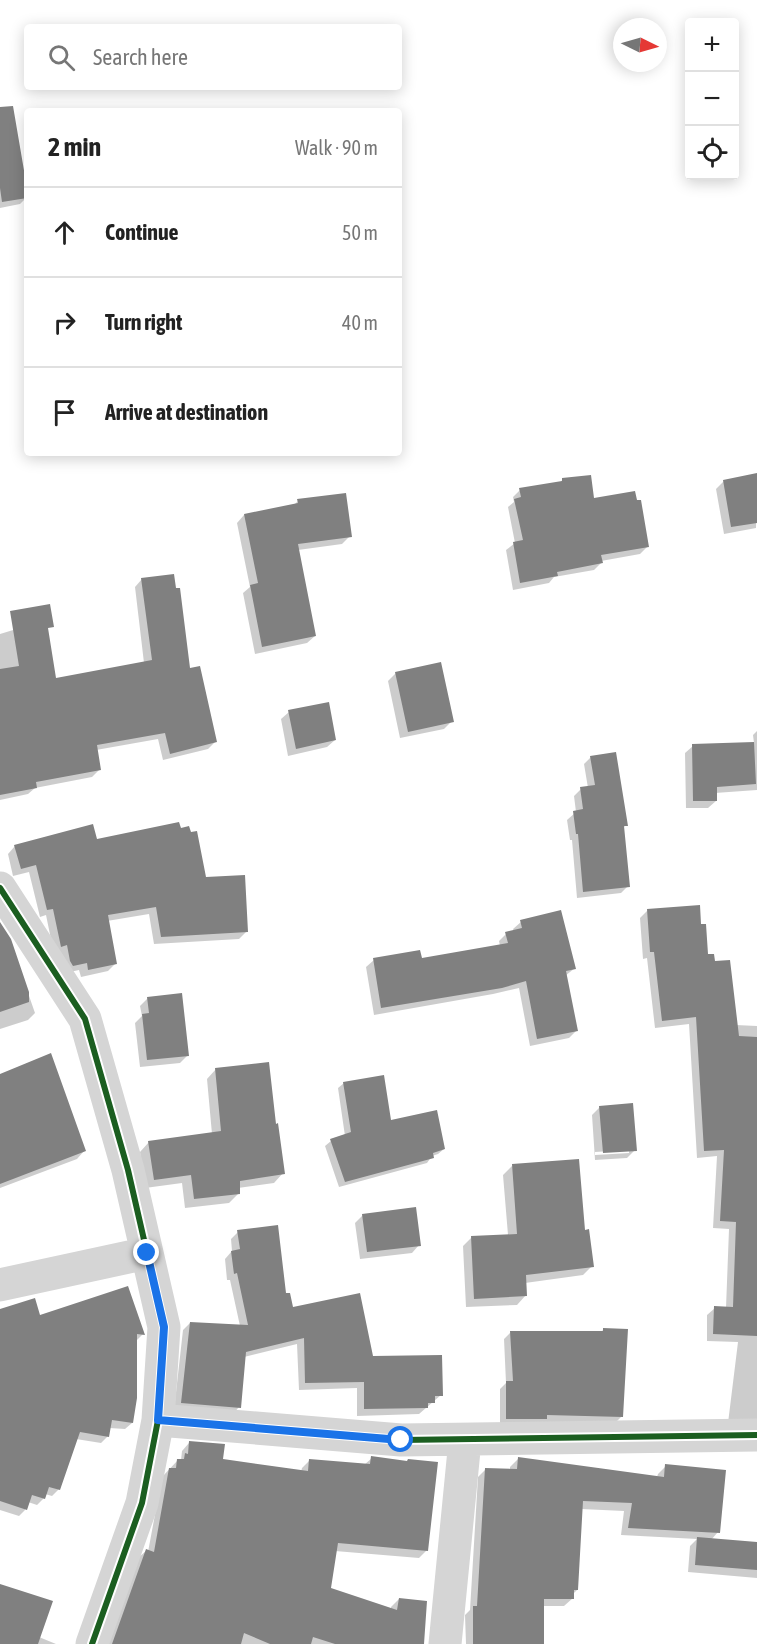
<!DOCTYPE html>
<meta charset="utf-8">
<style>
body{margin:0;font-family:"Asap Condensed",sans-serif;background:#f6f6f6;color:#222}
.controls{position:absolute;right:18px;top:18px;display:grid;overflow:hidden;border-radius:6px;box-shadow:0 3px 15px #0003}
.controls button{width:54px;height:54px;display:grid;place-items:center;padding:0;border:0;border-bottom:2px solid #e0e0e0;background:#fff;color:#222;font:30px sans-serif}
.compass{position:absolute;left:613px;top:18px;width:54px;height:54px;border-radius:50%;background:#fff;box-shadow:0 3px 15px #0003;rotate:95deg}
.stop{position:absolute;width:18px;height:18px;margin:-14px;border:4px solid #1a73e8;border-radius:50%;background:#fff}
.stop.end{background:#1a73e8;border-color:#fff;box-shadow:0 2px 6px #0008}
.list{margin:0;padding:0;list-style:none}
h2{display:flex;justify-content:space-between;align-items:center;height:78px;margin:0;padding:0 24px;font-size:26px}
h2 small{font-size:20px;font-weight:400;color:#767676}
.list li{display:grid;grid-template-columns:39px 1fr auto;gap:18px;align-items:center;box-sizing:border-box;height:90px;padding:0 24px;border-top:2px solid #e0e0e0}
.list b{display:block;font-size:22px;white-space:nowrap}
.list em{font-size:20px;font-style:normal;color:#767676}
.icon{flex:none;width:33px;height:33px;fill:none;stroke:currentColor;stroke-width:2;stroke-linecap:round;stroke-linejoin:round}
.map{position:relative;flex:none;width:757px;height:1644px;overflow:hidden}
.search{position:absolute;background:#fff;box-shadow:0 3px 15px #0003;left:24px;top:24px;width:378px;height:66px;display:flex;align-items:center;gap:15px;box-sizing:border-box;padding:0 21px;border-radius:6px;color:#767676;font-size:22px}
.panel{position:absolute;background:#fff;box-shadow:0 3px 15px #0003;left:24px;top:108px;width:378px;height:348px;border-radius:6px}
.map>svg:first-child{display:block}
</style>
<div class="map">
<svg width="757" height="1644" viewBox="0 0 757 1644">
<rect width="100%" height="100%" fill="#fff"/>
<path fill="#0003" fill-rule="evenodd" d="M0,137L27,197L20,204L0,208Z
M563,479L592,500L647,547L640,554L601,561V563L594,570L554,577L549,583L513,590L506,550L515,543L508,507L514,502L513,497L520,490L560,483Z
M724,481L757,483L756,528L724,534L716,489Z
M298,501L350,536L342,544L298,550L315,636L307,643L255,654L243,593L250,587L237,523L244,515L294,505Z
M142,579L189,670L215,742L208,749L163,760L158,739L96,750L99,770L92,777L35,788L28,794L0,800V634L46,620L55,679L144,663L135,587Z
M396,673L452,721L444,729L400,738L388,681Z
M289,712L335,740L327,747L288,756L281,719Z
M757,731V790L715,793L716,801L708,808H686L685,753L693,746L754,743L753,735Z
M591,757L626,825L622,829L628,886L621,893L577,898L572,840H570L567,820L576,812L574,796L581,789L588,788L584,764Z
M96,841L205,879L246,932L239,939L154,944L149,914L107,921L116,963L108,971L81,977L79,970L65,973L54,954L46,915L40,917L29,872L13,876L8,854L15,846Z
M648,910L700,926L707,956L736,1025L757,1026V1425L728,1423L738,1342L707,1341V1315L715,1308H726L729,1229L713,1228L717,1156L697,1158L689,1024L655,1028L647,958L643,959L640,918Z
M521,922L575,968L565,976L576,1031L569,1038L530,1046L519,988L493,994L374,1015L366,967L374,960H420L500,946L499,941L506,934L514,932L513,929Z
M13,950L35,1013L28,1020L0,1029V955Z
M148,998L188,1055L180,1063L140,1067L135,1023L142,1016L140,1006Z
M216,1069L274,1125L283,1173L274,1183L238,1188V1194L229,1203L185,1208L182,1183L145,1188L140,1152L149,1142L212,1134L207,1079Z
M0,1076L84,1151L77,1159L0,1188Z
M344,1083L390,1121L444,1149L438,1154L432,1156L427,1163L339,1187L325,1146L331,1141L345,1136L338,1088Z
M600,1107L635,1150L627,1158L595,1160L592,1115ZM629,1150V1153L595,1155V1152Z
M512,1166L584,1232L592,1266L583,1275L525,1283L526,1295L517,1305L466,1307L463,1246L472,1237L508,1235L503,1175Z
M363,1215L419,1245L412,1253L360,1259L355,1223Z
M238,1232L285,1295L291,1309L372,1358L441,1395L419,1414L357,1416V1388L299,1390L297,1344L244,1357L239,1407L232,1415L174,1410L183,1330L190,1323L240,1326L230,1280H227L225,1259L232,1251L231,1239Z
M0,1310L143,1334L135,1342L132,1423L125,1429L109,1428L108,1436L101,1443L76,1439L59,1489L52,1496L45,1494L44,1498L37,1505L28,1502L25,1510L19,1516L0,1510Z
M604,1329L622,1416L615,1423L500,1425V1389L506,1383L504,1339L510,1333L601,1332Z
M189,1443L221,1461L301,1472L302,1468L309,1461L364,1465L372,1458L427,1550L419,1558L335,1551L329,1589L391,1610V1607L399,1599L423,1640L424,1641V1644H108L138,1558L146,1551L148,1552L162,1477L178,1460H181L182,1451Z
M518,1459L657,1477L658,1474L666,1466L718,1532L711,1540L757,1544V1578L688,1572L690,1546L697,1539L621,1535L624,1511L581,1509L577,1590L573,1594V1598L564,1606H542L543,1644H466L465,1615L470,1610L478,1477L486,1469L510,1470V1467Z
M0,1585L39,1637L56,1644H0Z"/>
<path fill="#808080" d="M13,106L27,188V198L2,202L0,188V107Z
M757,473V523L731,527L723,480Z
M591,475L594,498L635,491L637,500H641L649,547L601,555L603,563L557,572L558,576L520,583L513,542L523,540L514,499L521,497L519,488L562,481V478Z
M346,493L352,537L298,544L316,636L262,647L250,585L258,583L244,514L298,503L297,499Z
M174,574L176,588H180L190,668L200,666L217,742L170,754L165,733L97,745L101,770L36,782L37,788L0,795V669L19,666L10,611L50,604L54,627L48,628L56,678L152,660L141,578Z
M441,662L454,722L408,732L395,672Z
M329,702L336,740L296,749L288,710Z
M754,742L756,784L717,787V801H693L692,744Z
M616,752L628,826H624L630,887L583,892L578,834H576L573,811L583,809L580,787L595,785L590,756Z
M179,822L181,828L189,826L191,832L197,831L206,877L245,875L248,932L161,937L156,907L108,915L117,964L88,970L87,963L73,966L70,961L67,945L61,947L53,909L47,910L36,865L21,869L14,845L93,824L97,839Z
M700,905L701,924H706L708,954H714L715,961L730,960L739,1036L757,1037V1336L713,1334L714,1306L733,1307L736,1222L720,1221L724,1150L704,1151L696,1017L662,1021L654,952H650L647,909Z
M561,910L576,969L566,971L578,1031L537,1039L526,981L502,988L381,1008L373,958L420,950L422,958L508,943L505,932L522,928L520,920Z
M0,922L11,939L29,992V1002L0,1012Z
M182,993L189,1056L147,1060L142,1014L149,1013L147,997Z
M51,1053L86,1151L0,1184V1074Z
M269,1062L276,1124L278,1123L285,1174L240,1181V1194L194,1199L191,1175L154,1180L148,1141L221,1131L215,1068Z
M384,1075L391,1120L437,1110L445,1149L433,1153L434,1158L345,1182L330,1139L351,1132L343,1082Z
M633,1103L637,1151L603,1153L599,1106Z
M579,1159L585,1230L589,1229L594,1267L526,1275L527,1296L474,1299L471,1236L517,1234L512,1164Z
M416,1207L421,1246L367,1252L362,1214Z
M278,1225L286,1293H290L293,1307L360,1293L373,1356L442,1355L443,1396H435V1403H428V1408L364,1409V1382L305,1383L304,1338L246,1352L241,1408L181,1403L190,1322L248,1325L237,1273L234,1274L231,1251L240,1249L237,1230Z
M128,1286L145,1335L137,1334V1398L133,1423L112,1420L109,1437L80,1432L60,1490L49,1487L45,1499L32,1495L27,1510L0,1501V1309L35,1298L40,1315Z
M603,1328L628,1329L623,1417L547,1415V1419H506V1381H513L510,1331H603Z
M189,1441L225,1444L223,1459L308,1471L309,1459L370,1464L371,1456L407,1461L408,1459L438,1462L428,1551L338,1543L331,1588L397,1610L399,1598L427,1601L424,1644H335L313,1637L311,1644H270L244,1633L241,1644H112L146,1549L154,1552L169,1468H176L177,1459H184L185,1453L188,1454Z
M518,1457L664,1477L665,1464L726,1470L720,1533L628,1528L632,1503L583,1501L578,1590H574V1599H544V1644H473V1606H477L485,1468L517,1469Z
M697,1537L757,1542V1570L695,1565Z
M0,1584L53,1601L38,1644H0Z"/>
<g fill="none" stroke-linecap="round" stroke-linejoin="round">
<path stroke="#d5d5d5" stroke-width="33" d="M0,888L85,1019L128,1170L164,1327L158,1420L142,1503L92,1644
M0,1285L147,1253
M158,1420L401,1440L757,1435
M445,1644L465,1440"/>
<defs>
<path id="cycleway" d="M0,888L85,1019L128,1170L164,1327L158,1420L142,1503L92,1644
M158,1420L401,1440L757,1435"/>
</defs>
<use href="#cycleway" stroke="#fff" stroke-width="10"/>
<use href="#cycleway" stroke="#1b5e20" stroke-width="6"/>
</g>
<g fill="none" stroke-linecap="round" stroke-linejoin="round">
<path stroke="#1a73e8" stroke-width="8" d="M147,1253L164,1327L158,1420L401,1440"/>
</g>
</svg>
<div class="controls">
<button>+</button>
<button>−</button>
<button><svg class="icon" aria-label="locate" viewBox="0 0 24 24"><circle cx="12" cy="12" r="6"/><path d="M12 2v4M12 18v4M2 12h4M18 12h4"/></svg></button>
</div>
<svg class="compass" viewBox="-18 -18 36 36"><path d="M0-13l5 13h-10z" fill="#e53935"/><path d="M0 13l5-13h-10z" fill="#767676"/></svg>
<div class="stop" style="left:401px;top:1440px"></div>
<div class="stop end" style="left:147px;top:1253px"></div>
<div class="search"><svg class="icon" aria-label="search" viewBox="0 0 24 24"><circle cx="10" cy="10" r="6"/><path d="M15 15l6 6"/></svg>Search here</div>
<section class="panel">
<h2>2 min<small>Walk · 90 m</small></h2>
<ul class="list">
<li><svg class="icon" aria-label="ahead" viewBox="0 0 24 24"><path d="M12 20V5M6 11l6-6 6 6"/></svg><div><b>Continue</b></div><em>50 m</em></li>
<li><svg class="icon" aria-label="right" viewBox="0 0 24 24"><path d="M7 20v-9h11M14 6l5 5-5 5"/></svg><div><b>Turn right</b></div><em>40 m</em></li>
<li><svg class="icon" aria-label="arrive" viewBox="0 0 24 24"><path d="M6 21V4h12l-3 4 3 4H6"/></svg><div><b>Arrive at destination</b></div></li>
</ul>
</section>
</div>
